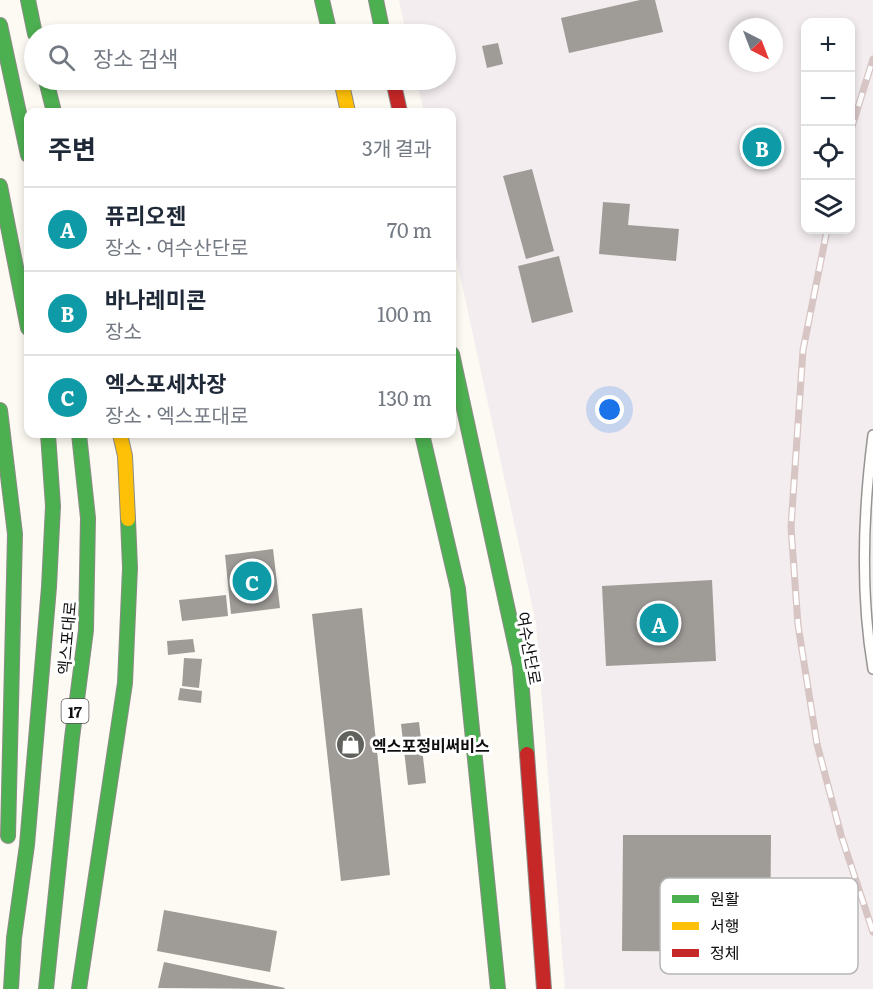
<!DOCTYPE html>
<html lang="ko">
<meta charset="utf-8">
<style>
body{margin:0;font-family:Literata,"Noto Sans KR",serif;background:#f2f2f3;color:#1f2937}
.controls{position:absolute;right:18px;top:18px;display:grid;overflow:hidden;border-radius:12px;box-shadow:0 3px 9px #0003}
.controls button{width:54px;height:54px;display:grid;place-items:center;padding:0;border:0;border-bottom:2px solid #e0e1e3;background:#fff;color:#1f2937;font:30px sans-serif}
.compass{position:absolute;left:729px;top:18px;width:54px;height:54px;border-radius:50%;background:#fff;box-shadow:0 3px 9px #0003;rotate:138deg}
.you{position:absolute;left:610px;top:410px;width:21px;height:21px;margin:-15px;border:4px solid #fff;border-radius:50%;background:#1a73e8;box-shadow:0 0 0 9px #1a73e833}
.badge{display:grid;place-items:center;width:39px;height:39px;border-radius:50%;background:#61615e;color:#fff;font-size:20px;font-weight:700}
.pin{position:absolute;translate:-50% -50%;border:3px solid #fff;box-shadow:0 2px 6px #0006}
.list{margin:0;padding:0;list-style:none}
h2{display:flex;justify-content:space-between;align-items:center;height:78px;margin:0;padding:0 24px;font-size:26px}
h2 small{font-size:20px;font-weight:400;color:#747a83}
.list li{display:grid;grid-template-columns:39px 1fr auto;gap:18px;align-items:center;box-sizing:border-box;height:84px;padding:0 24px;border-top:2px solid #e0e1e3}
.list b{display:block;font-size:22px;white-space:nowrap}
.list p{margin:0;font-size:20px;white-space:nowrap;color:#747a83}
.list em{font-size:20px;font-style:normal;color:#747a83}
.icon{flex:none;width:33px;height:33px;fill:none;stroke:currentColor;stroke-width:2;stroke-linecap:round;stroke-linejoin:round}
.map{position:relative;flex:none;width:873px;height:989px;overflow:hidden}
.search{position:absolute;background:#fff;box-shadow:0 3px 9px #0003;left:24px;top:24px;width:432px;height:66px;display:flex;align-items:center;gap:15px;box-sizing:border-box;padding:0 21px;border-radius:33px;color:#747a83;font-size:22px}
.panel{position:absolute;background:#fff;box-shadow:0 3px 9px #0003;left:24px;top:108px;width:432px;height:330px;border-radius:12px}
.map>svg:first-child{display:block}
</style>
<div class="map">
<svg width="873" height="989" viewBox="0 0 873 989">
<rect width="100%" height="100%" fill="#fcfaf2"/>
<path fill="#f3edef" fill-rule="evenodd" d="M399,0H873V989H565L536,623L452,239V112H424L416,80H446V34H406ZM806,22H850V230H806ZM738,27H774V63H738Z"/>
<path fill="#9f9c98" d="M640,0H655L663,32L569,53L561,18Z
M498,43L503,64L487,68L482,46Z
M747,132L781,136L777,162L744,157Z
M532,169L554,251L526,259L503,176Z
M603,202L630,204L628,225L679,229L676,261L599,254Z
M559,256L573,312L532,323L518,266Z
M273,549L280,608L231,614L225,555Z
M712,580L716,661L606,666L602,586Z
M226,595L228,616L182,621L179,600Z
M362,608L390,875L341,881L312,614Z
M193,639L195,652L168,655L167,641Z
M184,658L202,659L199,688L182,686Z
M180,688L202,691L201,703L178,700Z
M419,722L426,783L408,785L401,724Z
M623,835H771L770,952L622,951Z
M164,910L277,931L270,972L157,951Z
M164,962L285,988L284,989L158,988Z"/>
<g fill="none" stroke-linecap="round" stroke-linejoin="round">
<defs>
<path id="lane" d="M873,435C863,512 860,592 873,669"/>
<path id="fast" d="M28,0L35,34
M322,0L330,34
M376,0L383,34
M0,25L28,155
M46,80L54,112
M0,186L28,328
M452,354L520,666L527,754
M0,410L15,534L8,836
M422,434L458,589L498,989
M11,989L14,938L27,845L49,587L53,506L48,434
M46,989L72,738L86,630L88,518L79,434
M79,989L125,683L130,568L128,519"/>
<path id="slow" d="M341,80L348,112
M120,434L125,456L128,519"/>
<path id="jam" d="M393,80L400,112
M527,754L544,989"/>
</defs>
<use href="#lane" stroke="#959491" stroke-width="12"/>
<use href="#fast" stroke="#8c8b87" stroke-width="16"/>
<use href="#slow" stroke="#8c8b87" stroke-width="16"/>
<use href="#jam" stroke="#8c8b87" stroke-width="16"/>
<use href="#lane" stroke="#fffefd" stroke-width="9"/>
<use href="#fast" stroke="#4caf50" stroke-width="14"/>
<use href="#slow" stroke="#ffc107" stroke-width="14"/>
<use href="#jam" stroke="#c62828" stroke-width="14"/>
<defs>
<path id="rail" d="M850,133L873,59
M827,230L803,350L791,527L798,625L817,744L841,835L873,932"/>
</defs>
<use href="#rail" stroke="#d7c5c4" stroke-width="7"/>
<use href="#rail" stroke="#fff" stroke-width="4.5" stroke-dasharray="14" stroke-linecap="butt"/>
</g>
<defs>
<symbol id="shop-disc" viewBox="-11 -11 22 22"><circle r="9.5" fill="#61615e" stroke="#fff"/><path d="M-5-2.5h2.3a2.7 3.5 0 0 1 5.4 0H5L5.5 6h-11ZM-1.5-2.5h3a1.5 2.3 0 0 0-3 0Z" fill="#fff"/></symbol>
</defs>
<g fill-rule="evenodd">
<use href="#shop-disc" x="334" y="728" width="33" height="33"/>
</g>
<g text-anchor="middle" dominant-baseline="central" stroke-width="6" stroke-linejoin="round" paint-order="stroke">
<rect fill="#fff" stroke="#565656" stroke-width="1.5" x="61.5" y="699" width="27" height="24" rx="4.5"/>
<g font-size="15" font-weight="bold" fill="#0e0e0e">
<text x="75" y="711">17</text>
</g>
<g font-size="16" fill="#0e0e0e" stroke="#fff">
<text transform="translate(66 638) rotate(-85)">엑스포대로</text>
<text transform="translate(530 648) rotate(80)">여수산단로</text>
</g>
<g font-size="16" font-weight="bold" fill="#0e0e0e" stroke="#fff" text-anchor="start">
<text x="372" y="745">엑스포정비써비스</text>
</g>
</g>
<rect x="660" y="878" width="198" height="96" rx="9" fill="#fff" stroke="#b7b7b7" stroke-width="1.5"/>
<rect x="672" y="895" width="27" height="8" fill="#4caf50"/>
<rect x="672" y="922" width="27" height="8" fill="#ffc107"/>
<rect x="672" y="949" width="27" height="8" fill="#c62828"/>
<g font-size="16" fill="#0e0e0e">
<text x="710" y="905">원활</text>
<text x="710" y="932">서행</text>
<text x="710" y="959">정체</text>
</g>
</svg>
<div class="controls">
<button>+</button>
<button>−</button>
<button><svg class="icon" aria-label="locate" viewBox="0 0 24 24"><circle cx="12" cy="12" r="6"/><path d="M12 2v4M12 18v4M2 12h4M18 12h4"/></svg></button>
<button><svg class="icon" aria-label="layers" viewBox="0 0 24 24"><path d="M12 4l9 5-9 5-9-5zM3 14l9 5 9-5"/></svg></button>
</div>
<svg class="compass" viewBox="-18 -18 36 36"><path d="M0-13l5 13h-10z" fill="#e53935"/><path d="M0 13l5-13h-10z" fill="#747a83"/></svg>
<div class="you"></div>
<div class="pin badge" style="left:659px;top:623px;background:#0f9aa8">A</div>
<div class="pin badge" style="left:762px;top:147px;background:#0f9aa8">B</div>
<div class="pin badge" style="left:252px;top:581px;background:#0f9aa8">C</div>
<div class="search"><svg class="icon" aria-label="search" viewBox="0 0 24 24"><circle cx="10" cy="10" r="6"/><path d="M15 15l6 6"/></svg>장소 검색</div>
<section class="panel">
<h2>주변<small>3개 결과</small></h2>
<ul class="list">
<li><span class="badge" style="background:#0f9aa8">A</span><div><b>퓨리오젠</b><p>장소 · 여수산단로</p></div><em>70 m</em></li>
<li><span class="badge" style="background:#0f9aa8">B</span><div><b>바나레미콘</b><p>장소</p></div><em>100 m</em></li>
<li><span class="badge" style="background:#0f9aa8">C</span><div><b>엑스포세차장</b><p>장소 · 엑스포대로</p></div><em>130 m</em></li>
</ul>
</section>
</div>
